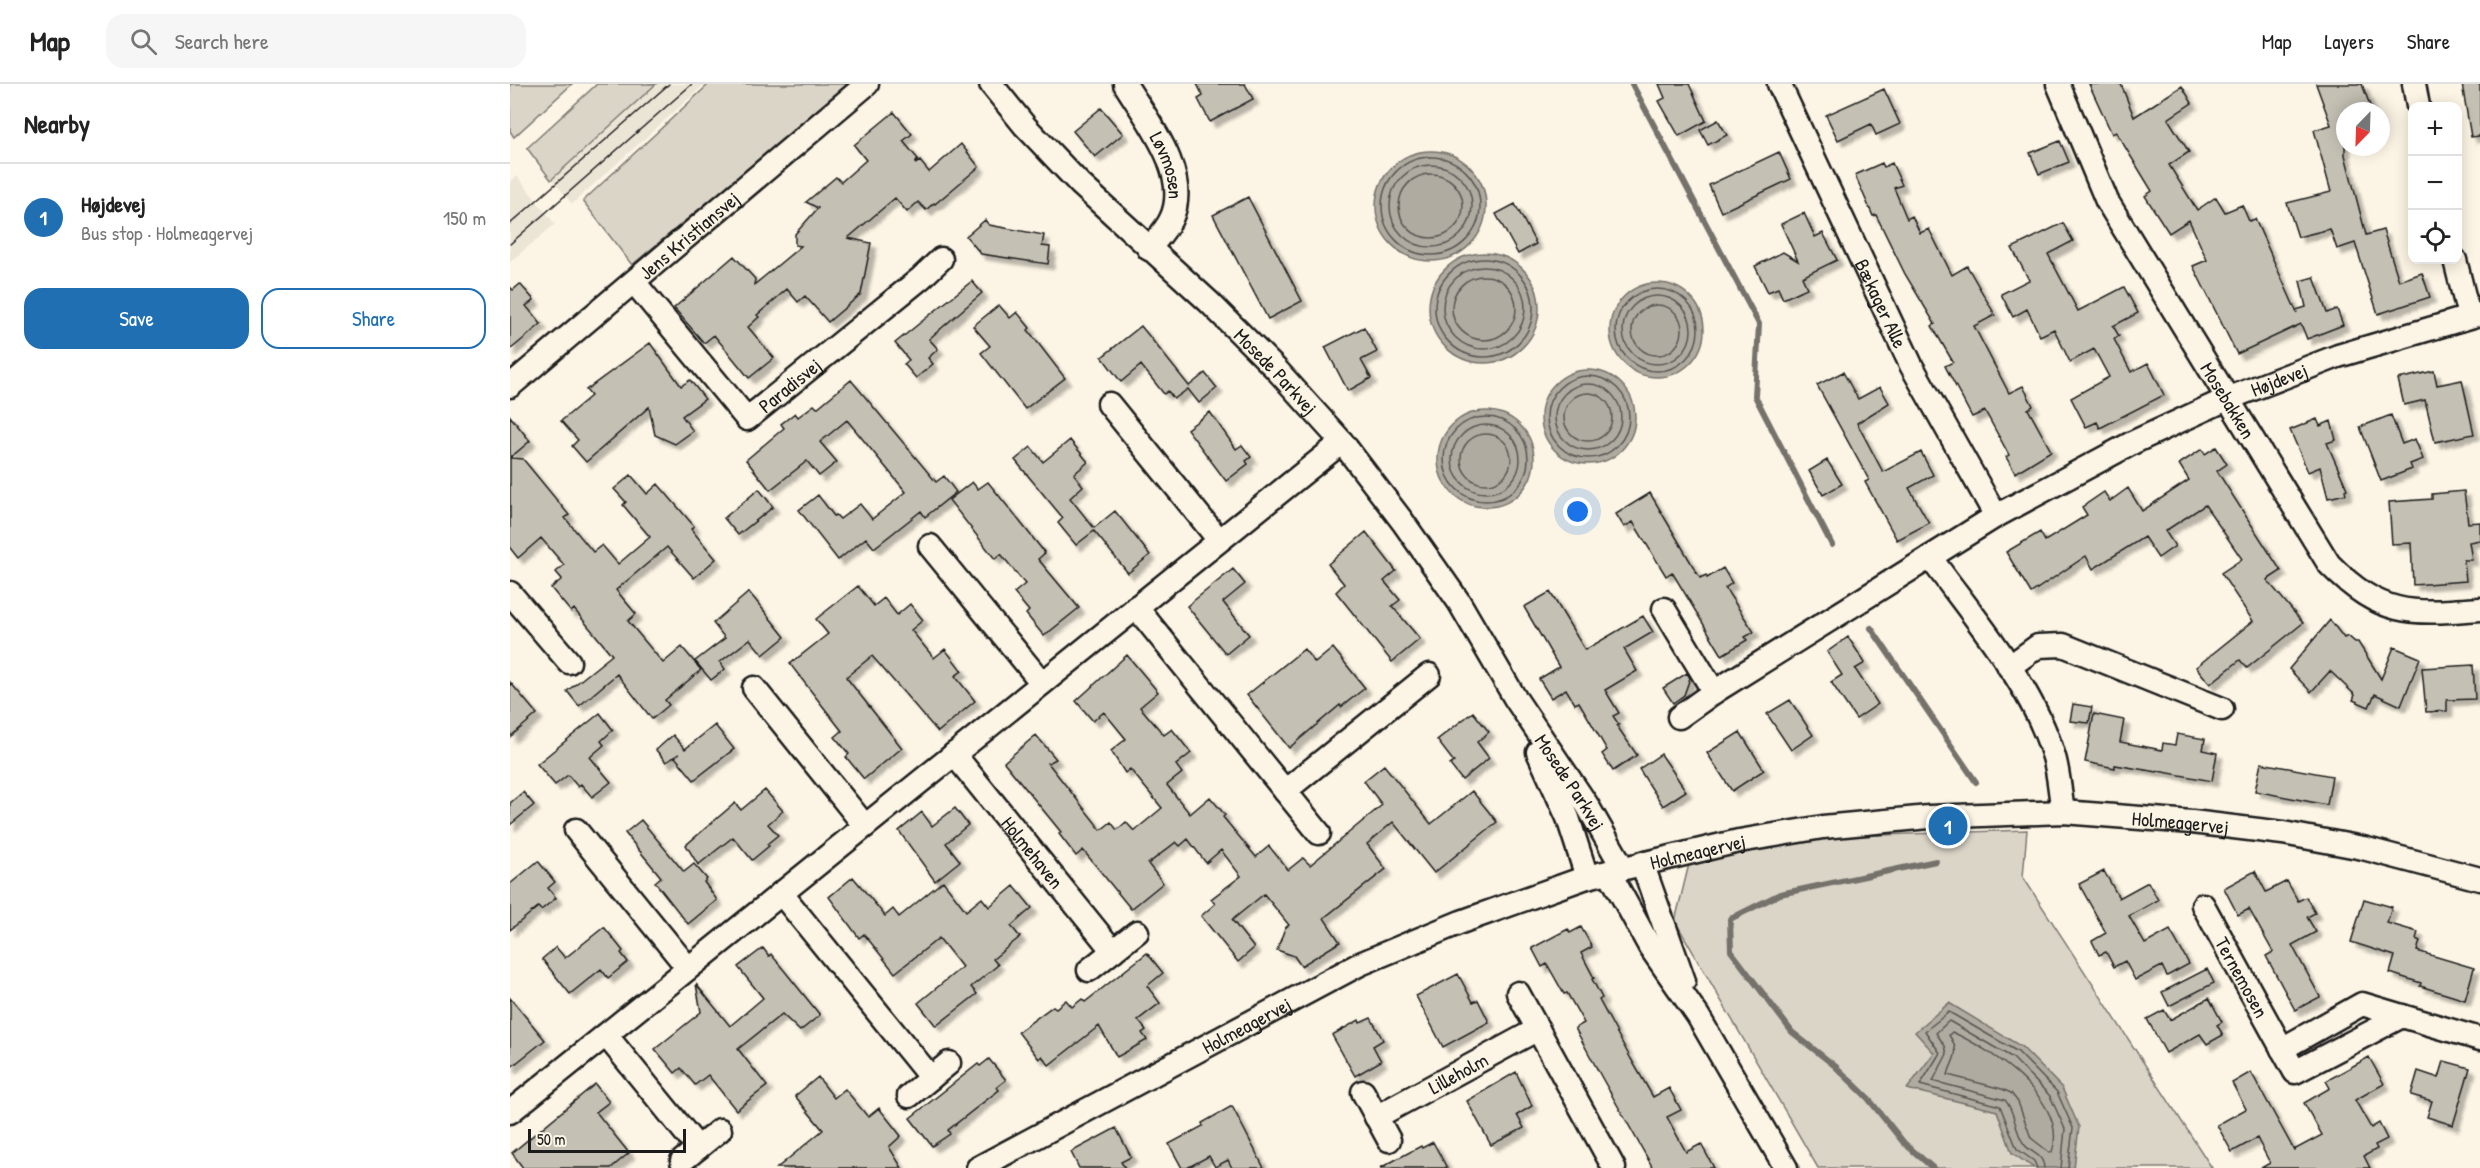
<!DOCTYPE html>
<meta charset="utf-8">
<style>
body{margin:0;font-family:"Patrick Hand",sans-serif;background:#f6f6f6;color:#222}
.controls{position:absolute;right:18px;top:18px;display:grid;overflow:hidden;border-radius:12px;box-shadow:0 3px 15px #0003}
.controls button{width:54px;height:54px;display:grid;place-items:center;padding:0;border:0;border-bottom:2px solid #e0e0e0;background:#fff;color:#222;font:30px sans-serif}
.compass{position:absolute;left:1826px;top:18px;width:54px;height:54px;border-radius:50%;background:#fff;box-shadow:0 3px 15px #0003;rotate:203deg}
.scale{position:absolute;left:18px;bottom:15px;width:158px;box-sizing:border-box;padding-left:6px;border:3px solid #1c1c1c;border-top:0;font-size:16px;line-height:21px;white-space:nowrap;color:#1c1c1c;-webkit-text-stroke:4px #fcf5e5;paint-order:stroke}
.you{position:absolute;left:1068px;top:428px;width:21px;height:21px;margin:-15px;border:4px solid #fff;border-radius:50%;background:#1a73e8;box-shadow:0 0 0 9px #1a73e833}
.badge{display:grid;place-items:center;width:39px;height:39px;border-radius:50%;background:#1f6fb2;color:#fff;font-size:20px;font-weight:700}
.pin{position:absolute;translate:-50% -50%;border:3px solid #fff;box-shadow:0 2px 6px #0006}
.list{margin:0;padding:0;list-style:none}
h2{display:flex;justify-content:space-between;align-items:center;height:78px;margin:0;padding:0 24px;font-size:26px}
h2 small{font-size:20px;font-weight:400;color:#767676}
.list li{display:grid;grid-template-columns:39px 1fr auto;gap:18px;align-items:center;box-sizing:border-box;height:108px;padding:0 24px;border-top:2px solid #e0e0e0}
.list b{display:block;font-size:22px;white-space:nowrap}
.list p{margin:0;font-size:20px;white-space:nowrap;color:#767676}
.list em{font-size:20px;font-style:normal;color:#767676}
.actions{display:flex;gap:12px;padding:18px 24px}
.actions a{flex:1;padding:14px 0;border:2px solid #1f6fb2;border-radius:18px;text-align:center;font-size:21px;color:#1f6fb2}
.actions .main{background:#1f6fb2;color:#fff}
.icon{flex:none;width:33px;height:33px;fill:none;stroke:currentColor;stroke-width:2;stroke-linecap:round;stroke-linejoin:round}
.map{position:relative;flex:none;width:1970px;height:1084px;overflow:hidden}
header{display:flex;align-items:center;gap:36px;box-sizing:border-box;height:84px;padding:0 30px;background:#fff;border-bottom:2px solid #e0e0e0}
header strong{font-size:28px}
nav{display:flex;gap:33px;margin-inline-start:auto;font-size:21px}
.search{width:420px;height:54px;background:#f6f6f6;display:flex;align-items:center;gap:15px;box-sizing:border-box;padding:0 21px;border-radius:18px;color:#767676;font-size:22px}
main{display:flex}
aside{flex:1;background:#fff}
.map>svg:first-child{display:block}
</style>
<header>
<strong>Map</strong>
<div class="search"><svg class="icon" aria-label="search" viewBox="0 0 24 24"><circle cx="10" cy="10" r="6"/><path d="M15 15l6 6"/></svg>Search here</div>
<nav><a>Map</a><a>Layers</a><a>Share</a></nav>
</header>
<main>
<aside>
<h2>Nearby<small></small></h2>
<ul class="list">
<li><span class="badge">1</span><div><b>Højdevej</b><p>Bus stop · Holmeagervej</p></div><em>150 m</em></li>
</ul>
<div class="actions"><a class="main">Save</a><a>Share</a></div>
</aside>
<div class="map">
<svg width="1970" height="1084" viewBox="0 0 1970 1084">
<defs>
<filter id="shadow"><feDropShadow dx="5.5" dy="5.5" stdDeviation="1.5" flood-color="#0004"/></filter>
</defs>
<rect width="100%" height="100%" fill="#fcf5e5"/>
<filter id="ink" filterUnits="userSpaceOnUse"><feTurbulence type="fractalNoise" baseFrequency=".0167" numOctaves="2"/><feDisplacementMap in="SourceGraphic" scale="12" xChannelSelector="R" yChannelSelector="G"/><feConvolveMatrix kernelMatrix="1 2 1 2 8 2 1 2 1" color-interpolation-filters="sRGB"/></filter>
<g filter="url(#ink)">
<path fill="#ebe5d6" d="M147,0H195L62,120L42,95Z
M7,92L45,140L0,178V98Z"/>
<path fill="#dbd5c8" stroke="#7c7872" stroke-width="1.5" d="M0,0H62L4,53L0,47Z
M87,0H146L41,96L17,64Z
M199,0H340L122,181L73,117Z
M1517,746L1513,793L1702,1084H1308L1165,837L1179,780L1313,753Z"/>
<path fill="#b0aba1" stroke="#75726c" stroke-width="1.5" d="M866 122a55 55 0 1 1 110 0a55 55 0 1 1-110 0Z
M919 224a55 55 0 1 1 110 0a55 55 0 1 1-110 0Z
M1100 246a47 47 0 1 1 94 0a47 47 0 1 1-94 0Z
M1031 333a47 47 0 1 1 94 0a47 47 0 1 1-94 0Z
M928 375a48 48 0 1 1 96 0a48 48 0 1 1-96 0Z
M1439,919L1512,963L1552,1004L1569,1043L1564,1084H1524L1502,1069L1487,1027L1397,1005L1424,969L1405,948Z"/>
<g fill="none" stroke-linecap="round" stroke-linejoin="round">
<path stroke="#575551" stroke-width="1.5" d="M872 122a49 49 0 1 1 98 0a49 49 0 1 1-98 0Z
M880 122a41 41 0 1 1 82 0a41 41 0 1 1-82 0Z
M889 122a32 32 0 1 1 64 0a32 32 0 1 1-64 0Z
M925 224a49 49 0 1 1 98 0a49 49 0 1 1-98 0Z
M933 224a41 41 0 1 1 82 0a41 41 0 1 1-82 0Z
M942 224a32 32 0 1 1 64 0a32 32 0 1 1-64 0Z
M1106 246a41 41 0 1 1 82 0a41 41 0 1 1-82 0Z
M1113 246a34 34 0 1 1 68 0a34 34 0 1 1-68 0Z
M1122 246a25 25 0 1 1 50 0a25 25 0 1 1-50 0Z
M1037 333a41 41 0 1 1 82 0a41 41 0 1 1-82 0Z
M1045 333a33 33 0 1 1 66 0a33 33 0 1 1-66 0Z
M1054 333a24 24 0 1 1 48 0a24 24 0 1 1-48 0Z
M934 375a42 42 0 1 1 84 0a42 42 0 1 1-84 0Z
M942 375a34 34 0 1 1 68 0a34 34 0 1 1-68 0Z
M951 375a25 25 0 1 1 50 0a25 25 0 1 1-50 0Z
M1442,948C1482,966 1559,1017 1542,1068H1539L1521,1054L1508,1018L1501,1009L1492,1005L1438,991C1442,974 1452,971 1439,951Z
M1527,1084L1524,1077L1507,1065L1490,1022L1410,1001L1430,969L1415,947L1439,928L1508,968L1547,1008L1563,1044L1558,1084
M1534,1084C1533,1069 1521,1070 1514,1060C1504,1047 1506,1028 1495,1016L1423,997L1437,970L1435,962L1426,949L1439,937L1503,974L1540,1012L1555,1045L1551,1084"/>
<path stroke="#75726c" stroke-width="6" d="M1122,0L1249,240L1245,312L1322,461
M1361,544L1466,698
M1423,1084L1394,1059L1357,1013L1325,982L1282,948L1221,867L1220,835L1270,810L1426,777"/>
</g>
<path fill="#c4c0b3" stroke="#1c1c1c" stroke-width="1.5" filter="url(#shadow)" d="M687,0H735L743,15L700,38L688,15L693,12Z
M1149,0H1179L1196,37L1169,52L1149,17L1155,14Z
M1579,0H1611L1624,33L1672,2L1682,19L1658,35L1679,68L1659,81L1687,126L1706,113L1715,128L1732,121L1739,137L1745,135L1787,229L1786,226L1796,223L1790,197L1804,193L1817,229L1827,225L1833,241L1797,255L1791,240L1727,270L1683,182L1697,176L1679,136L1659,149L1635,112L1642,107L1606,48L1602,50Z
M1806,0H1852L1862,27H1835V71L1856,151L1873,146L1889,197L1912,189L1920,213L1868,230L1845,159L1827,165L1820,145L1788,153L1777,119L1821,108L1804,46L1821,41Z
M1952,0H1970V52L1961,53Z
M1374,5L1390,40L1366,51L1361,40L1328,56L1316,31Z
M591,24L613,50L585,73L563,47Z
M384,28L402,50L393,57L408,75L405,80L410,77L419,88L451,60L469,83L425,120L424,119L416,126L408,118L397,128L385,114L338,154L361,159L351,210L318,238L295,212L288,218L277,205L247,231L249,233L238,243L264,274L239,294L204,251L194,259L164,224L224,172L245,195L244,201L291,162L285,161V150L308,124L296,118L326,93L331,98L356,76L344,61Z
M1208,36L1217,51L1198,61L1190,46Z
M1550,57L1559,78L1529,90L1520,69Z
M1269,68L1281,95L1211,128L1199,101Z
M1372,79L1374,83L1382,79L1392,101L1384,104L1397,135L1402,132L1410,149L1419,145L1442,191L1457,182L1485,231L1464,242L1499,309L1513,302L1523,322L1518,325L1541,367L1505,389L1496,373L1499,371L1475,327L1462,333L1435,282L1443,278L1422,242L1425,240L1395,190L1366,131L1363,132L1345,91Z
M738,113L792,217L758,235L703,131Z
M1005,120L1026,160L1008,170L986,130Z
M1294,129L1305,153L1313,149L1327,176L1292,193L1297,204L1273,215L1268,204L1258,208L1245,182L1273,168L1288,177L1271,140Z
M475,136L479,141L534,151L532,162L540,163L538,180L471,170L456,152Z
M1553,139L1563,157L1538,170L1568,227L1614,203L1628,229L1603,242L1609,252L1604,255L1621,288L1638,279L1654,311L1590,344L1587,338L1576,343L1561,314L1599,293L1584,265L1560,278L1544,245L1530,252L1517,225L1503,233L1491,210L1519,196L1502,164Z
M462,197L472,209L419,255L428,265L418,274L423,280L406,294L394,280L399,276L385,259Z
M10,200L24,216L16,222L31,240L0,266V203L3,206Z
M489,221L500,234L507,228L520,244L518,246L555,294L515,325L471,269L480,262L463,242Z
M631,242L679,302L695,289L707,304L689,319L678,305L664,315L658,307L654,310L631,281L611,298L592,273Z
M854,243L867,268L851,276L861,294L838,307L815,263Z
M140,259L171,302L180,296L195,315L172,332L183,347L165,360L145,351L139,323L76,378L62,362L68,356L51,337L81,312L76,306Z
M1924,287L1927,301L1952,296L1964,350L1925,358L1915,316L1894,321L1888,295Z
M1333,288L1348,315L1370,303L1379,319L1347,339L1373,388L1411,368L1423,391L1399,404L1419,439L1387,456L1355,398L1359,396L1307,301Z
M341,296L426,398L434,392L446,408L415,433L411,427L364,464L356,454L328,476L289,426L308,411L324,432L326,431L330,435L350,420L362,435L396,408L337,336L310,358L327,378L309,392L297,377L260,406L236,376L274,344L271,340L285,329L288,333L304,321L307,324Z
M700,328L726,365L732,361L741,373L736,377L738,380L716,397L677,345Z
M1881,331L1892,360L1905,355L1913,375L1900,380L1902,385L1871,397L1850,343Z
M0,332L20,357L0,374L13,375L59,431L55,434L83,468L92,461L108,480L140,453L113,421L116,418L104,405L121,391L137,410L148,400L184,442L181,445L206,475L184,494L157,463L106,506L126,530L118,537L153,579L172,563L191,586L155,616L159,621L142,635L107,590L69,622L57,607L102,571L64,525L61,528L41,504L52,495L46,488L54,481L31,454L8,474L0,464Z
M1807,335L1810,342L1821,337L1826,356L1817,359L1837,405L1835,406L1836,410L1818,414L1810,383L1798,388L1780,346Z
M560,356L578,378L564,390L573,402L560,414L584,444L605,427L640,471L618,489L584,447L566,461L548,439L553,434L505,376L521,363L533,378Z
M1706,363L1717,380L1707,387L1771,487L1757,496L1793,539L1737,584L1730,576L1700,600L1686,583L1743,537L1711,489L1732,475L1695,421L1655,447L1665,462L1648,474L1634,453L1583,485L1576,472L1521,509L1496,468L1530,448L1535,457L1577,431L1572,423L1594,408L1600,417L1618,404L1632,427L1679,396L1669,380L1692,365L1695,370Z
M1317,376L1332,400L1313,411L1299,387Z
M462,398L468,405L478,398L535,469L528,475L569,524L534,552L516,530L519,527L504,509L515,500L491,470L485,475L439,416Z
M249,405L263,423L228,451L214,434Z
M1954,407L1958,439L1970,438V456L1959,458L1962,476H1954L1956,497L1903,501L1901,459L1882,460L1879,418L1922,415V410Z
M1140,409L1190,494L1196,491L1197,494L1213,484L1222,499L1215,504L1244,548L1235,553L1237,556L1212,571L1162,488L1156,492L1123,438L1114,443L1106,430Z
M856,448L886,487L874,497L890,516L882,522L910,555L882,578L826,508L834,500L818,480Z
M723,485L735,500L713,518L739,551L716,570L677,522Z
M348,502L364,522L374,514L387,531L400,520L413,536L401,546L424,574L435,565L452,587L445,592L465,617L428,648L362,572L336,593L392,664L354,695L336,673L339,670L325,653L332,647L280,580L318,550L306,535Z
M239,508L275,553L253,571L240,555L210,578L215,585L201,596L185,577L215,554L203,539Z
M1040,508L1075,566L1133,532L1143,548L1114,565L1127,587L1095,606L1109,629L1103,632L1109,641L1107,642L1127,671L1103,687L1092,670L1097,666L1069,618L1065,620L1056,605L1041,614L1029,595L1049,583L1014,523Z
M1820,536L1834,554L1838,552L1845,558H1848L1871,595L1884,563L1910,574L1891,622L1865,610L1859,623L1843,616L1845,611L1820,587L1801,608L1779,585Z
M1338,553L1355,579L1345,585L1368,620L1346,635L1321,598L1332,591L1317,568Z
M823,564L855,604L831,623L830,621L779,664L737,611L794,565L805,579Z
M617,571L648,608L630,623L654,651L662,645L681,669L666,681L672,689L657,701L680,730L700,713L715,731L713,733L746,773L759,762L778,786L793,774L800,781L872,721L854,697L874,681L921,740L962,707L987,738L924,789L883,738L857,760L876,785L814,834L830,858L791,882L784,872L767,866L775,844L779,841L754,810L722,836L744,864L728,878L691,832L705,820L701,815L731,792L711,766L696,779L678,755L670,762L666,758L638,780L653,799L621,825L573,766L566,772L549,750L551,748L494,678L526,651L546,675L538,679L591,746L601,738L607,746L616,738L624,747L652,724L620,685L615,689L601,667L616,655L594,628L583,637L566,617Z
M1963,581L1965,615L1937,616V627L1916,628L1912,584Z
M1177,589L1180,594L1174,611L1163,619L1153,604Z
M0,598L27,630L0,653Z
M1280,616L1303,651L1281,666L1257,630Z
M1563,620L1582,623L1579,639L1560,637Z
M963,628L979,648L967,658L979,674L952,696L940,681L944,678L927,656Z
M90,629L103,646L91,657L94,661L80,673L101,698L82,713L71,700L68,703L58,691L45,701L27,680Z
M1584,630L1614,636L1610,658L1652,666L1653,659L1665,661L1667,650L1695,655L1693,666L1707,669L1702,697L1648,687L1647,688L1605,681V684L1575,678Z
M205,641L224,665L184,696L165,673L169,670L156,678L146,666L163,651L175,665Z
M1230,648L1254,686L1222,707L1197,669Z
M1151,670L1176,707L1153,722L1129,685Z
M1751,679L1822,692L1817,721L1745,707Z
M255,706L273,727L258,740L268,751L257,760L259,762L242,776L223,753L188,781L176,761L225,719L231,726Z
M13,708L24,721L0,741V719Z
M445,724L458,741L436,759L450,777L425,797L389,747L412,728L422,742Z
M131,736L174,788L184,780L197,795L194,798L207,816L178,840L145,798L151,793L115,749Z
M28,777L45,798L38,804L46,814L31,826L28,823L0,846V800Z
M1594,787L1609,814L1638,798L1648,816L1619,832L1635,860L1660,846L1679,880L1657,892L1652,882L1625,896L1615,877L1604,883L1596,868L1589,871L1582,857L1596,849L1569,800Z
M1745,787L1756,808L1777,797L1788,817L1796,813L1805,829L1797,833L1806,848L1782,861L1810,913L1785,926L1756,872L1763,868L1739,825L1728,831L1714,804Z
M343,793L375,832L383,825L389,833L433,797L456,827L472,814L479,823L504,802L522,824L501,842L510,853L483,875L488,881L461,903L467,910L426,942L408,919L452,883L429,854L385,889L354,850L349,854L319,813Z
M1854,815L1882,823L1877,839L1908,848L1906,855L1910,857L1907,867L1964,884L1955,916L1910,902L1911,899L1880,889L1885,872L1841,858Z
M94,843L113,867L111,869L118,878L98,894L91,885L60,910L32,875L46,863L55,874Z
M1071,843L1082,863L1071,869L1084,894L1082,895L1092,914L1089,916L1121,975L1143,1013L1159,1004L1171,1026L1157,1033L1176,1068L1191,1060L1204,1084H1143L1092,994L1065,944L1074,939L1057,909L1054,910L1037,880L1032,883L1022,864L1058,845L1060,849Z
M253,864L259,872L261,870L310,931L290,947L272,930L228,965L257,1002L226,1026L198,991L185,1001L171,984L165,989L145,965L191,928L186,900L220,942L253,914L228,883Z
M637,869L653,889L637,902L650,919L628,936L636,946L632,949L637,956L607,973L589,942L539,981L532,972L529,975L508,948L543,922L546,924L556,916L562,923L572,915L575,918Z
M1697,885L1704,899L1659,922L1652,908Z
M948,890L963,918L968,916L979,938L933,963L906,912Z
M0,914L35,956L0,984Z
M1699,914L1712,938L1707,941L1713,951L1697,960L1690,950L1656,969L1637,935L1654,926L1660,936Z
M861,934L873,956L863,962L871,977L845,992L822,951L849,936L850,939Z
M1859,973L1874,1000L1845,1016L1861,1044L1869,1039L1877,1055L1865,1061L1867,1065L1854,1072L1860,1084H1751L1760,1079L1747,1054L1722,1068L1707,1041L1736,1025L1722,999L1741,988L1784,1066L1812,1051L1794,1019L1820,1004L1816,997Z
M479,975L496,996L487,1003L489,1006L438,1046L440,1050L422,1062L400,1034L468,980L470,982Z
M1934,977L1960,984L1943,1041L1917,1033L1922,1017L1901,1011L1908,987L1929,994Z
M1006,988L1022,1022L1007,1031L1014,1044L981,1061L957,1017Z
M308,993L324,1014L335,1005L358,1033L369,1024L391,1052L379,1063L392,1084H267L313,1046L285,1012Z
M85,1000L99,1018L86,1028L119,1069L101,1084H13L2,1069Z
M722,1022L754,1084H722L718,1076L705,1083L699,1072L677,1084H672L659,1060L693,1042L692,1039Z
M606,1044L621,1073L611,1078L615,1084H569L561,1068Z
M923,1058L937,1084H870L911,1062L912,1064Z"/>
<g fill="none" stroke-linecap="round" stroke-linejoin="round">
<defs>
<g id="minor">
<path id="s1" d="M481,0L515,42L570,100L699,218L766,285L832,358L893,438L949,518L1005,614L1077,721L1113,784"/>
<path id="s2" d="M615,0C637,36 682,91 661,135C656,146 646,156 639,165"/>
<path id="s3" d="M1269,0L1401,281L1486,432"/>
<path id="s4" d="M1548,0L1597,117L1819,480C1871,533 1901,530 1970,525"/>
<path d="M1904,0L1908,22"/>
<path d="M1945,176L1959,232"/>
<path id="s5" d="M124,198L237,335L411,194L431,175"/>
<path id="s6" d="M0,302L357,0"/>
<path d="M599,320L709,456"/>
<path d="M420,462L532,599"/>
<path d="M1420,473C1463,533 1523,601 1544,673C1549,690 1550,710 1553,728"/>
<path d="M0,509L59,578"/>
<path d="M626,523L809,749"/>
<path d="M1154,525L1204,608"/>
<path d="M1499,583L1528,562L1553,561L1712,625"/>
<path d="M244,604L355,742"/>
<path id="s7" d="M1169,633L1204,608L1486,432L1624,358L1717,315L1828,272L1970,230"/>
<path d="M1028,668L1058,734L1077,793"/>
<path id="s8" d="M444,670L603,867"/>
<path d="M775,707L919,591"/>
<path d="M66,746L178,884"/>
<path d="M1132,779L1174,897"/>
<path d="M1099,788L1140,863L1188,932L1276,1084"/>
<path d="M271,809L421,994"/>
<path id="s9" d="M1693,821L1785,988L1892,932L1970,955"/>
<path d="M579,886L627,848"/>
<path d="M1008,909L1104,1084"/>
<path d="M96,951L188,1064"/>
<path d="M1772,965L1852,920L1892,932"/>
<path d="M853,1008L879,1056"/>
<path d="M399,1012L439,979"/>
<path d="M0,1028L832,358"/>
<path id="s10" d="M866,1033L1028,945"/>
<path d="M172,1077L210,1046"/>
<path id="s11" d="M468,1084L850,880L951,838L1077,793L1229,757L1313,743L1419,733L1553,728L1682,738L1773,749L1853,764L1970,795"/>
</g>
</defs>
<use href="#minor" stroke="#1c1c1c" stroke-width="27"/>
<use href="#minor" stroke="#fcf5e5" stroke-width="22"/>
<path stroke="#1c1c1c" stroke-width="1.5" d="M0,140L159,0
M0,160L182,0"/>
</g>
</g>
<g text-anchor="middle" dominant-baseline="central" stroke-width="4.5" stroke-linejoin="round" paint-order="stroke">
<g font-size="20" fill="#1c1c1c" stroke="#fcf5e5">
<text stroke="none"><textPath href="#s2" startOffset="93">Løvmosen</textPath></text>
<text stroke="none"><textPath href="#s6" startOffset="234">Jens Kristiansvej</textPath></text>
<text stroke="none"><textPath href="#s3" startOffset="242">Bækager Alle</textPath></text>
<text stroke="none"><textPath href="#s1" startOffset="405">Mosede Parkvej</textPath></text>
<text stroke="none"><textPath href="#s7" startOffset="690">Højdevej</textPath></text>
<text stroke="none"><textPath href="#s5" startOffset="232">Paradisvej</textPath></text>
<text stroke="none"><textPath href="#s4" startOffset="360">Mosebakken</textPath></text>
<text stroke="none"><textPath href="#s1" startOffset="912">Mosede Parkvej</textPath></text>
<text stroke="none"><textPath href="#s11" startOffset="1276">Holmeagervej</textPath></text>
<text stroke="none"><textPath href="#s11" startOffset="790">Holmeagervej</textPath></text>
<text stroke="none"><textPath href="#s8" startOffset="126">Holmehaven</textPath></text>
<text stroke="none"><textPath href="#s9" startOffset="82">Ternemosen</textPath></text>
<text stroke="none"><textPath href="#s11" startOffset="304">Holmeagervej</textPath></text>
<text stroke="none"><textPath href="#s10" startOffset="93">Lilleholm</textPath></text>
</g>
</g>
</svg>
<div class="controls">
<button>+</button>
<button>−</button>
<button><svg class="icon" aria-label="locate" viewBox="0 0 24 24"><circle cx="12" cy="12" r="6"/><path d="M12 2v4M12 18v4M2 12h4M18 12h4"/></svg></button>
</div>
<svg class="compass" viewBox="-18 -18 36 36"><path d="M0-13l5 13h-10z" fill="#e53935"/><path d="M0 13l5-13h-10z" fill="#767676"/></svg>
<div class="scale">50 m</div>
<div class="you"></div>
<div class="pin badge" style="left:1438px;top:742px">1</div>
</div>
</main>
